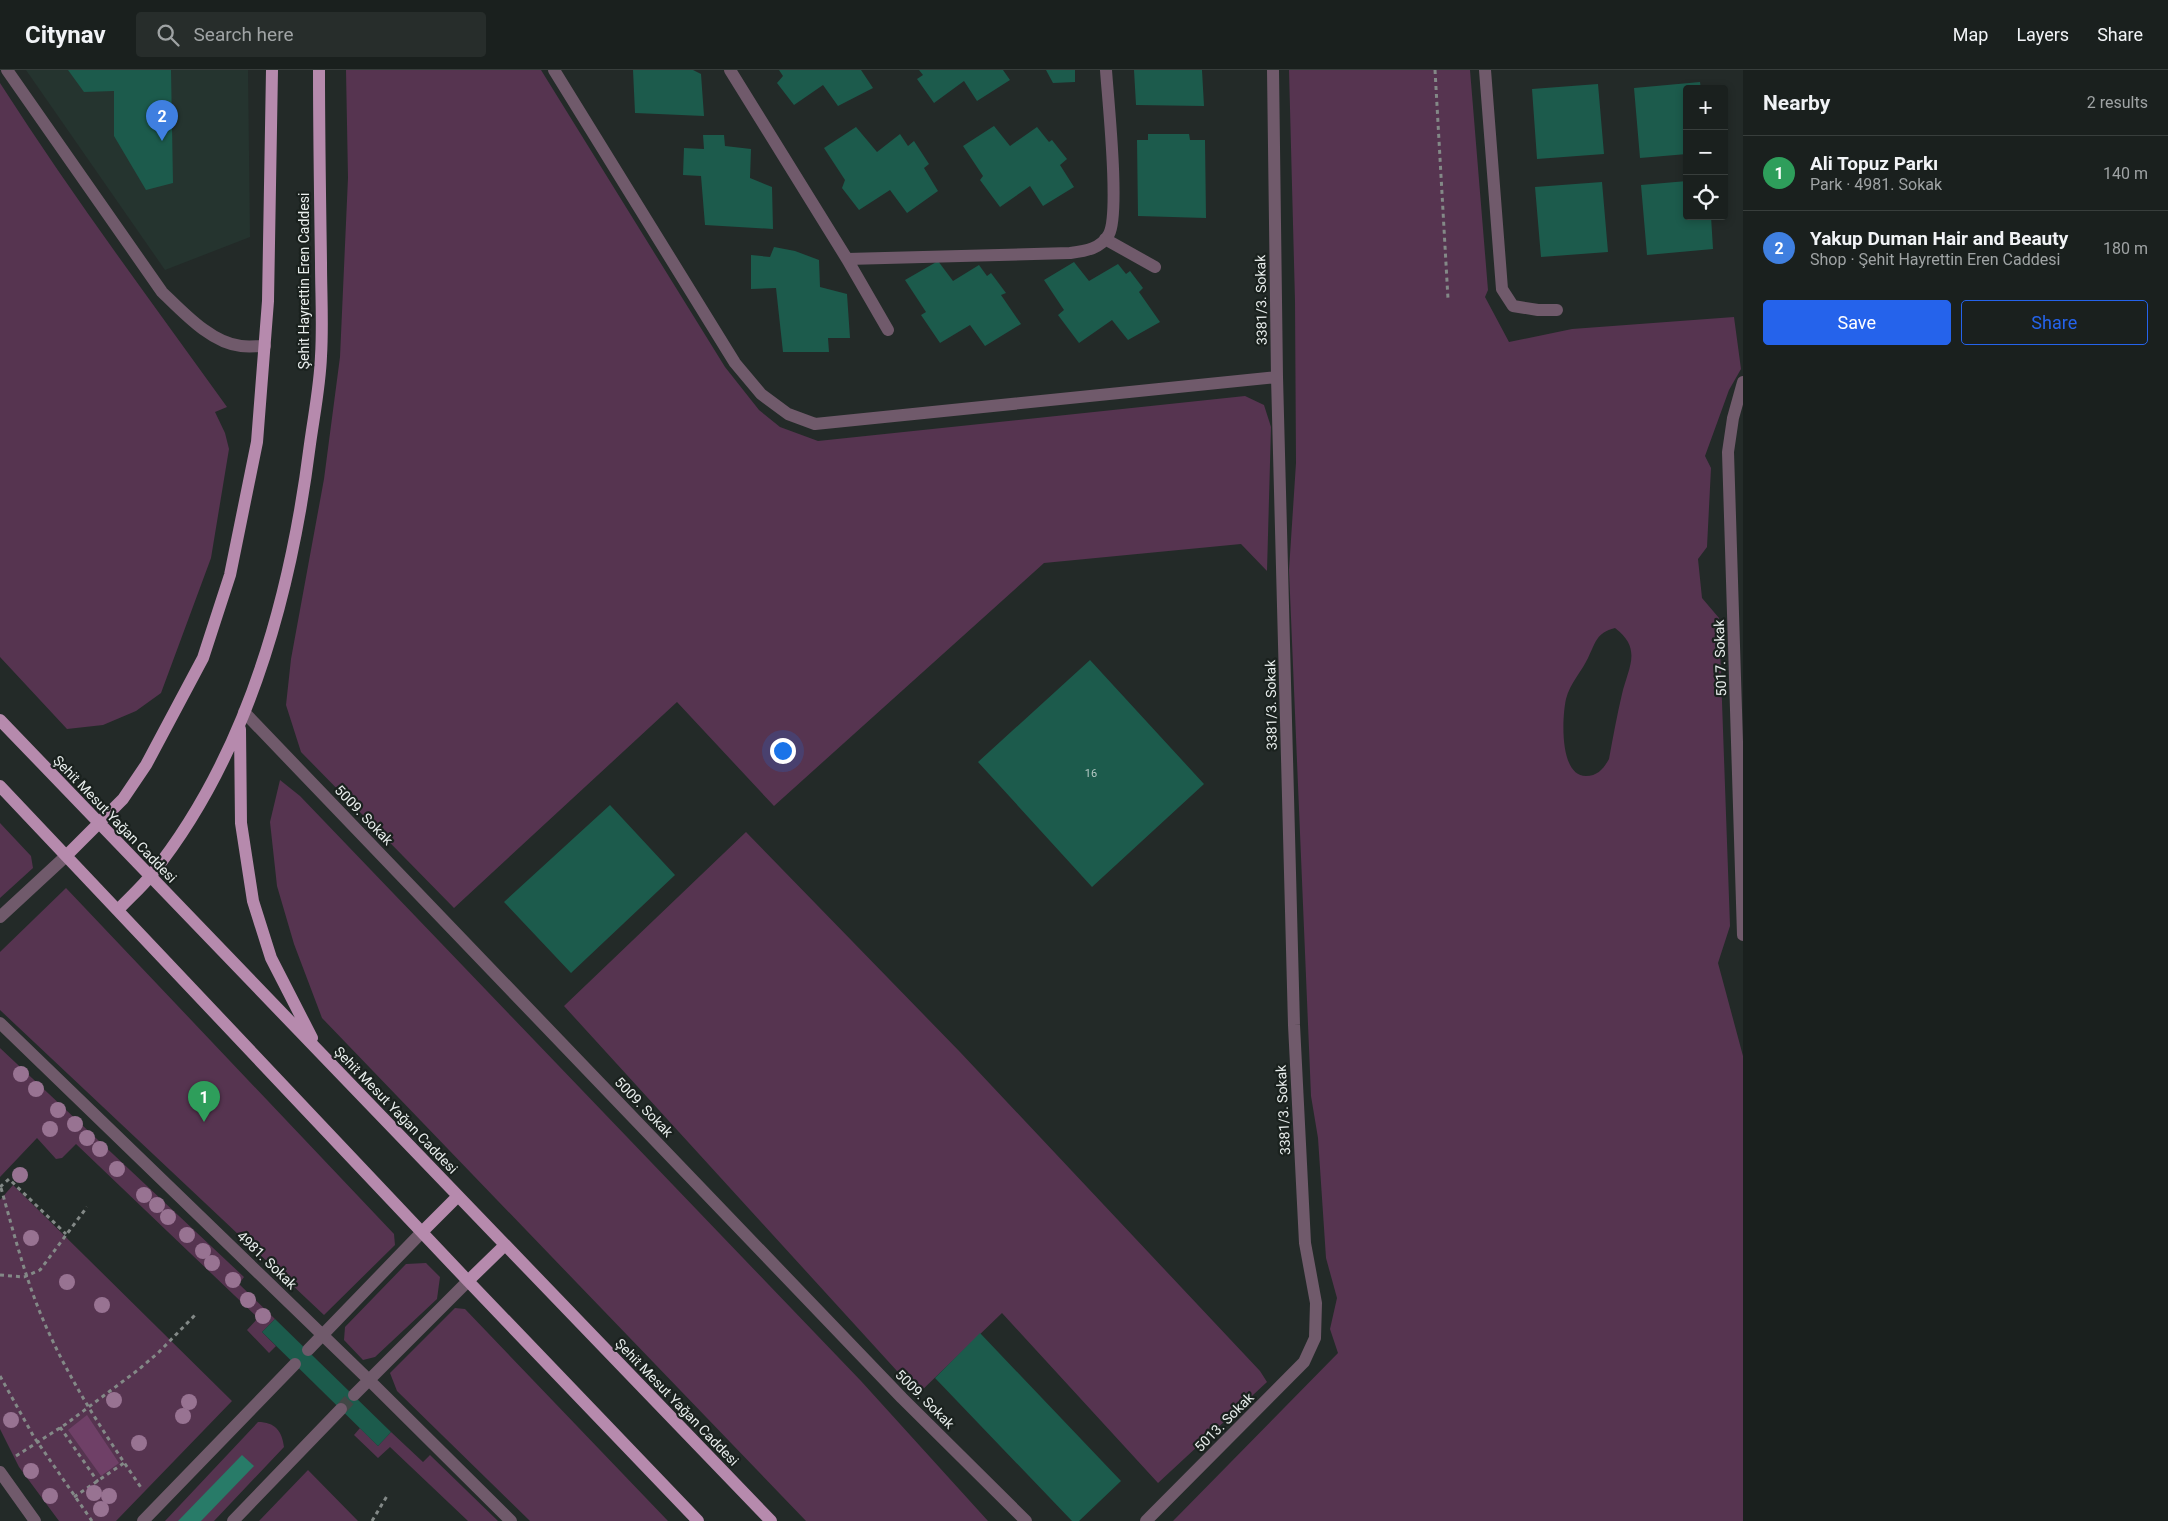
<!DOCTYPE html>
<meta charset="utf-8">
<style>
body{margin:0;font-family:Roboto,sans-serif;background:#272d2b;color:#f1f3f6}
.controls{position:absolute;right:15px;top:15px;display:grid;overflow:hidden;border-radius:5px;box-shadow:0 2px 8px #0003}
.controls button{width:45px;height:45px;display:grid;place-items:center;padding:0;border:0;border-bottom:1px solid #383e3c;background:#1a201e;color:#f1f3f6;font:25px sans-serif}
.you{position:absolute;left:782px;top:680px;width:18px;height:18px;margin:-12px;border:4px solid #fff;border-radius:50%;background:#1a73e8;box-shadow:0 0 0 8px #1a73e833}
.badge{display:grid;place-items:center;width:32px;height:32px;border-radius:50%;background:#2563eb;color:#fff;font-size:16px;font-weight:700}
.pin{position:absolute;translate:-50% -41px;filter:drop-shadow(0 1px 2px #0008)}
.pin::after{content:'';position:absolute;top:26px;width:18px;height:15px;background:inherit;clip-path:polygon(0 0,100% 0,50% 100%)}
.list{margin:0;padding:0;list-style:none}
h2{display:flex;justify-content:space-between;align-items:center;height:65px;margin:0;padding:0 20px;font-size:21px}
h2 small{font-size:16px;font-weight:400;color:#9fa3a4}
.list li{display:grid;grid-template-columns:32px 1fr auto;gap:15px;align-items:center;box-sizing:border-box;height:75px;padding:0 20px;border-top:1px solid #383e3c}
.list b{display:block;font-size:19px;white-space:nowrap}
.list p{margin:0;font-size:16px;white-space:nowrap;color:#9fa3a4}
.list em{font-size:16px;font-style:normal;color:#9fa3a4}
.actions{display:flex;gap:10px;padding:15px 20px}
.actions a{flex:1;padding:11px 0;border:1px solid #2563eb;border-radius:5px;text-align:center;font-size:18px;color:#2563eb}
.actions .main{background:#2563eb;color:#fff}
.icon{flex:none;width:28px;height:28px;fill:none;stroke:currentColor;stroke-width:2;stroke-linecap:round;stroke-linejoin:round}
.map{position:relative;flex:none;width:1743px;height:1451px;overflow:hidden}
header{display:flex;align-items:center;gap:30px;box-sizing:border-box;height:70px;padding:0 25px;background:#1a201e;border-bottom:1px solid #383e3c}
header strong{font-size:24px}
nav{display:flex;gap:28px;margin-inline-start:auto;font-size:18px}
.search{width:350px;height:45px;background:#272d2b;display:flex;align-items:center;gap:12px;box-sizing:border-box;padding:0 18px;border-radius:5px;color:#9fa3a4;font-size:19px}
main{display:flex}
aside{flex:1;background:#1a201e}
.map>svg:first-child{display:block}
</style>
<header>
<strong>Citynav</strong>
<div class="search"><svg class="icon" aria-label="search" viewBox="0 0 24 24"><circle cx="10" cy="10" r="6"/><path d="M15 15l6 6"/></svg>Search here</div>
<nav><a>Map</a><a>Layers</a><a>Share</a></nav>
</header>
<main>
<div class="map">
<svg width="1743" height="1451" viewBox="0 0 1743 1451">
<rect width="100%" height="100%" fill="#232a28"/>
<path fill="#25342f" d="M26,0H248L250,167L165,200Z"/>
<path fill="#563450" fill-rule="evenodd" d="M346,0H541L725,297L759,340L780,357L818,371L1245,326L1264,335L1271,357L1267,501L1241,474L1044,493L774,736L677,632L454,838L301,682L286,635L291,589L324,409L340,287L348,108Z
M1289,0H1470L1488,220L1485,227L1509,272L1572,259L1734,247L1741,299L1729,320L1705,386L1711,398L1707,477L1698,489L1702,528L1719,548L1730,856L1718,893L1743,986V1451H1173L1338,1283L1330,1259L1337,1228L1326,1188L1318,1068L1311,1026L1289,500L1296,393L1295,231ZM1615,558C1643,579 1628,598 1622,624C1617,645 1613,667 1609,689C1604,698 1598,706 1586,706C1559,706 1562,647 1566,629C1570,613 1582,601 1588,588C1596,572 1596,563 1615,558Z
M0,13C71,124 150,230 227,337L215,342L225,363L229,379L211,488L161,623L136,641L103,655L67,659L0,587Z
M280,710L300,726L861,1311L988,1451H806L322,948L294,874L277,816L270,752Z
M0,753L31,786L33,798L0,828Z
M746,762L960,982L1260,1301L1267,1312L1158,1413L1002,1243L918,1324L564,936Z
M66,818L394,1164L395,1175L324,1245L0,940V882Z
M0,978L244,1207L239,1214L275,1249L262,1262L276,1276L269,1283L247,1260L258,1248L76,1074L62,1088L56,1089L37,1068L0,1107Z
M13,1115L232,1331L116,1451H59L19,1397L0,1359V1130Z
M426,1193L440,1207L437,1229L375,1287L363,1290L344,1270L345,1257L406,1194Z
M455,1238L465,1239L668,1451H530L397,1321L390,1303Z
M258,1352C275,1352 282,1361 284,1377L214,1451H165Z
M360,1358L378,1376L391,1362L423,1392L430,1385L498,1451H468L390,1377L378,1388L354,1365Z
M308,1400L358,1451H259Z"/>
<path fill="#6f4067" d="M87,1345L119,1393L101,1406L68,1360Z"/>
<path fill="#287b68" d="M242,1385L254,1396L201,1451H178Z"/>
<path fill="#1c5b4c" d="M68,0H171L173,113L146,120L114,66V21L84,22Z
M633,0H693L701,4L704,46L635,43Z
M779,0H861L873,18L838,36L823,15L794,35L777,13L783,6Z
M919,0H1003L1010,10L977,31L964,11L934,33L917,9L923,5Z
M1046,0H1075V12L1053,13Z
M1134,0H1202L1204,36L1136,35Z
M1700,12L1701,19H1687V84L1640,88L1634,18Z
M1598,14L1604,84L1537,89L1532,19Z
M994,56L1010,76L1037,57L1049,72L1052,70L1067,89L1060,95L1074,117L1043,136L1030,116L1000,137L980,110L983,106L963,76Z
M856,57L877,82L900,64L908,76L914,71L929,94L924,98L938,121L907,143L890,120L859,140L842,118L845,110L824,78Z
M1148,64H1189L1190,70H1205L1206,148L1138,146L1137,70H1148Z
M703,65H724L725,76L751,79L750,108L772,117L773,159L705,155L701,106L683,105L684,78L704,79Z
M1687,111V146H1711L1713,179L1647,185L1641,115Z
M1602,112L1608,182L1541,187L1535,117Z
M774,177L795,181L819,190L820,217L847,224L850,268H828L829,282H783L776,218L751,219V185L770,187Z
M938,191L953,211L979,195L987,206L991,203L1006,223L1001,225L1021,254L985,276L970,255L940,273L921,245L926,242L905,210Z
M1074,192L1089,211L1118,194L1126,204L1130,201L1143,218L1139,222L1160,252L1128,270L1112,250L1079,273L1058,245L1064,240L1044,210Z
M1090,590L1204,714L1092,817L978,692Z
M610,735L675,805L571,903L504,832Z
M275,1249L391,1362L378,1376L262,1262Z
M980,1263L1121,1411L1079,1451H1072L935,1308Z"/>
<g fill="none" stroke-linecap="round" stroke-linejoin="round">
<path stroke="#414746" stroke-width="12" stroke-dasharray="12 6" stroke-linecap="butt" d="M341,1339L354,1325"/>
<path stroke="#838987" stroke-width="3" stroke-dasharray="4 4" stroke-linecap="butt" d="M1435,0L1448,229
M0,1117L9,1109L66,1164
M1,1118C15,1167 27,1216 49,1263C74,1318 108,1369 142,1419
M0,1205L24,1207L40,1200L87,1137
M0,1306L34,1367L92,1451
M60,1357L98,1412
M16,1386L66,1354L138,1300L159,1282L197,1243
M74,1427L124,1393
M372,1451L387,1426"/>
<path stroke="#705a6b" stroke-width="12" d="M7,0L162,222C183,242 211,273 241,276C249,277 257,276 265,276
M554,0L735,293L761,324L788,344L815,354L1277,307
M730,0L847,189L1070,183C1085,181 1101,179 1109,164C1120,143 1108,30 1106,0
M1485,0L1502,219L1513,236L1538,240H1557
M1105,169L1155,197
M847,189L888,260
M1743,312L1733,348L1728,382L1743,865
M244,642L902,1328L1026,1451
M0,847L66,786
M0,953L369,1310L511,1451
M308,1280L422,1162
M354,1325L468,1211
M0,1402L35,1451
M143,1451L295,1294
M233,1451L341,1339
M1146,1451L1304,1292L1315,1268L1316,1233L1305,1173L1294,955L1277,307L1273,0"/>
<path stroke="#b68aad" stroke-width="12" d="M0,650L771,1451
M240,659L241,753L253,831L271,888L312,968
M0,716L468,1211L698,1451
M66,786L123,729L146,695L203,588L230,505L257,372L268,231L272,0
M118,840C129,828 142,817 152,804C248,684 291,525 310,374C314,345 320,315 321,286C323,255 321,223 321,192C320,128 319,64 319,0
M422,1162L458,1126
M468,1211L505,1175"/>
</g>
<g fill="#987392">
<circle cx="21" cy="1004" r="8"/>
<circle cx="36" cy="1019" r="8"/>
<circle cx="58" cy="1040" r="8"/>
<circle cx="75" cy="1054" r="8"/>
<circle cx="50" cy="1059" r="8"/>
<circle cx="87" cy="1068" r="8"/>
<circle cx="100" cy="1079" r="8"/>
<circle cx="117" cy="1099" r="8"/>
<circle cx="20" cy="1105" r="8"/>
<circle cx="144" cy="1125" r="8"/>
<circle cx="157" cy="1135" r="8"/>
<circle cx="168" cy="1147" r="8"/>
<circle cx="187" cy="1165" r="8"/>
<circle cx="31" cy="1168" r="8"/>
<circle cx="203" cy="1181" r="8"/>
<circle cx="212" cy="1193" r="8"/>
<circle cx="233" cy="1210" r="8"/>
<circle cx="67" cy="1212" r="8"/>
<circle cx="248" cy="1230" r="8"/>
<circle cx="102" cy="1235" r="8"/>
<circle cx="263" cy="1246" r="8"/>
<circle cx="114" cy="1330" r="8"/>
<circle cx="189" cy="1332" r="8"/>
<circle cx="183" cy="1346" r="8"/>
<circle cx="11" cy="1350" r="8"/>
<circle cx="139" cy="1373" r="8"/>
<circle cx="31" cy="1401" r="8"/>
<circle cx="94" cy="1423" r="8"/>
<circle cx="50" cy="1426" r="8"/>
<circle cx="109" cy="1426" r="8"/>
<circle cx="101" cy="1439" r="8"/>
</g>
<g text-anchor="middle" dominant-baseline="central" stroke-width="4.5" stroke-linejoin="round" paint-order="stroke">
<g font-size="11" fill="#b6c9c5">
<text x="1091" y="703">16</text>
</g>
<g font-size="14" fill="#e9eeed" stroke="#1a211e">
<text transform="translate(304 211) rotate(-90)">Şehit Hayrettin Eren Caddesi</text>
<text transform="translate(1261 230) rotate(-91)">3381/3. Sokak</text>
<text transform="translate(1720 588) rotate(-92)">5017. Sokak</text>
<text transform="translate(1271 635) rotate(-91)">3381/3. Sokak</text>
<text transform="translate(364 745) rotate(46)">5009. Sokak</text>
<text transform="translate(115 749) rotate(46)">Şehit Mesut Yağan Caddesi</text>
<text transform="translate(644 1037) rotate(46)">5009. Sokak</text>
<text transform="translate(396 1040) rotate(46)">Şehit Mesut Yağan Caddesi</text>
<text transform="translate(1283 1040) rotate(-93)">3381/3. Sokak</text>
<text transform="translate(267 1190) rotate(44)">4981. Sokak</text>
<text transform="translate(925 1329) rotate(45)">5009. Sokak</text>
<text transform="translate(677 1332) rotate(46)">Şehit Mesut Yağan Caddesi</text>
<text transform="translate(1224 1352) rotate(-45)">5013. Sokak</text>
</g>
</g>
</svg>
<div class="controls">
<button>+</button>
<button>−</button>
<button><svg class="icon" aria-label="locate" viewBox="0 0 24 24"><circle cx="12" cy="12" r="6"/><path d="M12 2v4M12 18v4M2 12h4M18 12h4"/></svg></button>
</div>
<div class="you"></div>
<div class="pin badge" style="left:204px;top:1052px;background:#2e9e5b">1</div>
<div class="pin badge" style="left:162px;top:71px;background:#3f7fe0">2</div>
</div>
<aside>
<h2>Nearby<small>2 results</small></h2>
<ul class="list">
<li><span class="badge" style="background:#2e9e5b">1</span><div><b>Ali Topuz Parkı</b><p>Park · 4981. Sokak</p></div><em>140 m</em></li>
<li><span class="badge" style="background:#3f7fe0">2</span><div><b>Yakup Duman Hair and Beauty</b><p>Shop · Şehit Hayrettin Eren Caddesi</p></div><em>180 m</em></li>
</ul>
<div class="actions"><a class="main">Save</a><a>Share</a></div>
</aside>
</main>
